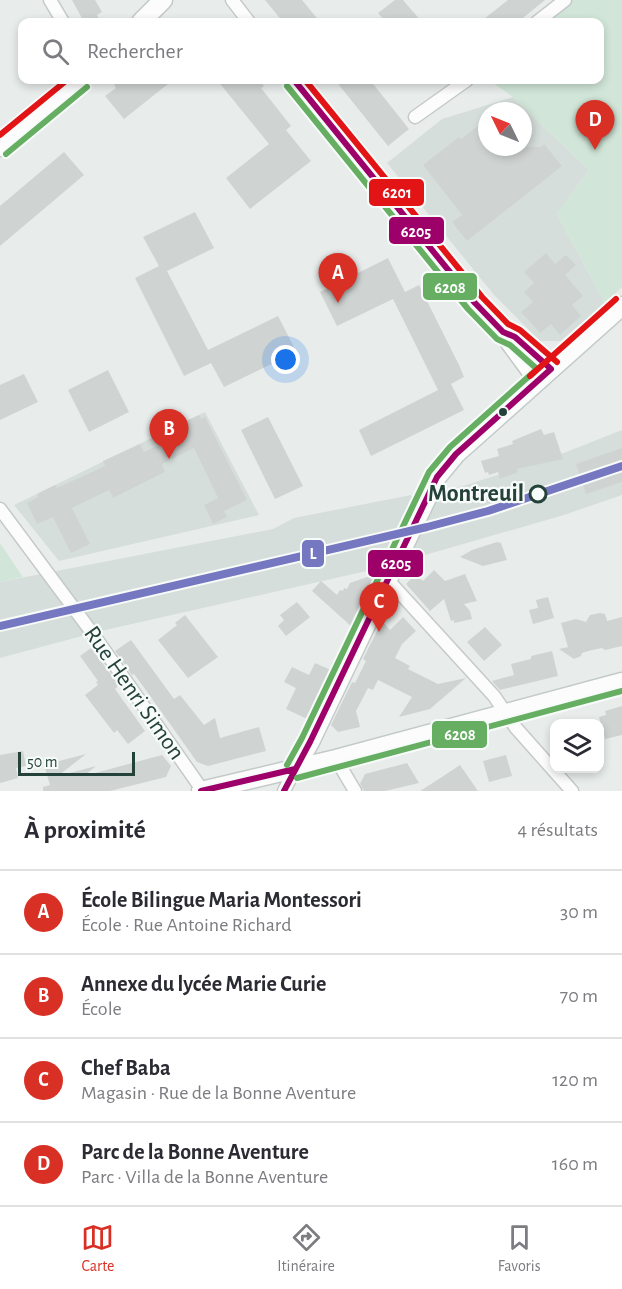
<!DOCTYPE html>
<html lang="fr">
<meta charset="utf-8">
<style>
body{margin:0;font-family:"Alegreya Sans",sans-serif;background:#f7f7f7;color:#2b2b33}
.controls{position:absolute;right:18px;bottom:18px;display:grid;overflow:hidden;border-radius:12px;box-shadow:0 3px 9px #0003}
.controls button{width:54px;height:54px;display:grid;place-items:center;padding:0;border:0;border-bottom:2px solid #e1e1e2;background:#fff;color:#2b2b33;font:30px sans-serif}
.compass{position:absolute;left:478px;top:102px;width:54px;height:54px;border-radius:50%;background:#fff;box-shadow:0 3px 9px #0003;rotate:313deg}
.scale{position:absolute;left:18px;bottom:15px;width:117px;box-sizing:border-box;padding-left:6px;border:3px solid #24423a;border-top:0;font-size:16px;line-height:21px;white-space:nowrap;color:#24423a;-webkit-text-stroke:4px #f7fbf9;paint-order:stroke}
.you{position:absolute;left:286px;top:360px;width:21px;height:21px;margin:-15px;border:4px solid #fff;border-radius:50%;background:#1a73e8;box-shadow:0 0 0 9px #1a73e833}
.badge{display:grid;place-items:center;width:39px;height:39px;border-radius:50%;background:#d93025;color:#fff;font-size:20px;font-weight:700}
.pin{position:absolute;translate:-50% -50px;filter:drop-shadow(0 2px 3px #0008)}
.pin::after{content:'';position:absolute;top:32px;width:21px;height:18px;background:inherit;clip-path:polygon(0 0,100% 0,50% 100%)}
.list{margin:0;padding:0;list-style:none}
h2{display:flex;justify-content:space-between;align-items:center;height:78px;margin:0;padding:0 24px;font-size:26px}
h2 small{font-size:20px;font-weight:400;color:#7c7c81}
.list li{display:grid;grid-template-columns:39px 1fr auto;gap:18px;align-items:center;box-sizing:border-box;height:84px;padding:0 24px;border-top:2px solid #e1e1e2}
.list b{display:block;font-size:22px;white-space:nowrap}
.list p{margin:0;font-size:20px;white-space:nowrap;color:#7c7c81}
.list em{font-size:20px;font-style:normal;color:#7c7c81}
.icon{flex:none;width:33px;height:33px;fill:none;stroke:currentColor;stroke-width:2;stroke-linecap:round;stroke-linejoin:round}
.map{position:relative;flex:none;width:622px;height:791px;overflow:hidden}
.search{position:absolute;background:#fff;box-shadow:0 3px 9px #0003;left:18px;right:18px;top:18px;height:66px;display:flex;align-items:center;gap:15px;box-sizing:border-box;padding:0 21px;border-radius:12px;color:#7c7c81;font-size:22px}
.sheet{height:414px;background:#fff}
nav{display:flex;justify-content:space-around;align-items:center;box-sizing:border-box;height:84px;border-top:2px solid #e1e1e2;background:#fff;font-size:16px;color:#7c7c81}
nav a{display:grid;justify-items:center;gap:3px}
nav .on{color:#d93025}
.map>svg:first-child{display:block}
</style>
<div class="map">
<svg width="622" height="791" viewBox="0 0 622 791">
<rect width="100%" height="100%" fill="#e8edeb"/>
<path fill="#d6dedb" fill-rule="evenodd" d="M513,97L589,170L557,214L605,303L561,341H540L494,295L387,163L442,119ZM487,111H523V147H487Z
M205,412L259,515L59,561L14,505Z
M622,430V495L564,515L380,568L101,631L0,658V582L273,529L294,518L411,495L413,498L463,486L561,454Z"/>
<path fill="#d1e6d8" d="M571,0H622V287L605,303L557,214L589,170L513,97L489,80H600V22H546Z
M0,543L23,577L0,582Z"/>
<path fill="#cfd4d2" d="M72,0H95L102,12L97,15L101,22H84Z
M265,0H302L320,22H283Z
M395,0H403L422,22H386L378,13Z
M508,0H545L518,22H480Z
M122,80H173L124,119L105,96L116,88L114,85Z
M217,80H259L264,86L261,88L291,126L286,130L311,161L250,209L226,178L269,144Z
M335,80H370L409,129L388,146Z
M487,119V147H541L544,144L562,166L467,241L452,222L462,215L423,165L459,137L461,139Z
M64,152L84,175L0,246V206Z
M195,212L214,248L167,271L208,350L278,316L294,347L289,349L292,354L224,387L211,363L184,376L135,278L159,266L143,237Z
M546,253L555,264L566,255L576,265L565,275L583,296L572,305L581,316L560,335L551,324L540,333L521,312L533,302L524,292L534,283L524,272Z
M388,258L405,292L419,285L459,365L464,377L451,384L464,410L371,456L359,430L438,390L393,299L337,326L320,292Z
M108,370L129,412L89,432L68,390Z
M24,374L38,402L0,420V385Z
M199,415L201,419L205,417L247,500L224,511L227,517L213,524L204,505L218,498L194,448L162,464L165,472L113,498L109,490L72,508L90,544L71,553L53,517L37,524L27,503L38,497L37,494L55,485L57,488L105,466L103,461L140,444L144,452L184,433L180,424Z
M268,417L303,486L275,499L241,430Z
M541,429L544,435L554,432L563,459L517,469L518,472L500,479L498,472L489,475L488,472L485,473L481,461L499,456L497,449L513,444L512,441Z
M622,448V482L586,494L576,464Z
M497,542L501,543L507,560L483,566L460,557L472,550Z
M434,570L445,581L465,574L477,601L464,604L470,611L472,619L454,623V620L451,621L444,599L430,611L406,584L416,574L423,581Z
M379,573L352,627L312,591L321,581L337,595L340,590L343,591L344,588L347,589L350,583Z
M548,597L554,618L533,624L529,610L538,608L536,600Z
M297,602L310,617L286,636L278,626L284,620L280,615Z
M600,613L605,614L607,621L622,617V646L605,650L602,648L592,650L582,653L581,656L574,659L559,649L568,647L561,623L576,619L586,622L590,615Z
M185,615L218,657L188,678L158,640L177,625L175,623Z
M403,617L416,631L402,644L395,658L410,666L408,669L438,684L466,678L430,709L399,717L412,697L378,680L373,690L368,688L356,711L360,727L338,732L331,725L352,682L355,683L366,661L363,659L382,621L390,630Z
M485,627L502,645L484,661L467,642Z
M131,640L174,699L180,695L204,725L215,718L220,738L259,727L266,751L208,766L197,762L148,693L134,674L132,675L115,651Z
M91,648L119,685L115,689L145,731L128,744L117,730L114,733L85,695L98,685L96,682L98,681L80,656Z
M552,651L558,676L500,690L492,681L514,675L511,664L531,659V656Z
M315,663L331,670L307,719L286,709L296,688L284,682L292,667L309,675Z
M622,706V735L605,739L599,717L606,715L605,711Z
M23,751L26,766L16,768L18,778L0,783V755Z
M86,754L58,776L96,766L84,776L162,755L171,766L166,777L110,791H43V787L50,785L44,765Z
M506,755L512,776L489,782L483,761Z
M407,763L419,783L385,791H364L360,784L365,774Z
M460,765L478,791H420L442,777Z"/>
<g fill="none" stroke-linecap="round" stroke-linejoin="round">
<defs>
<path id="street" d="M50,0L63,22
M232,0L249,22
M537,22L565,0
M294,80L475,303L503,332L508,345L536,383
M415,117L467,80
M503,332L515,337L551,369
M0,509L93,634L203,791
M388,580L494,696L516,728L572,791
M336,759L355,791
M284,791L295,769"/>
<path id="secondary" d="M141,22L163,0
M0,147L81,80
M295,769L310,742L437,477L456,454L622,306
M201,791L336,759L622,682"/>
</defs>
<use href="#street" stroke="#c5cac8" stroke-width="15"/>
<use href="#secondary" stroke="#c3cbc8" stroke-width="21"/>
<use href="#street" stroke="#fcfcfc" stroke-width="12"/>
<use href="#secondary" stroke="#fcfcfc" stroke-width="18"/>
<defs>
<path id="bus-1" d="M294,80L475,303L503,332L515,337L551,369
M201,791L295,769
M284,791L310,742L437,477L456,454L551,369"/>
<path id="bus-2" d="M287,86L468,309L497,339L510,345L537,369L450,447L429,472L302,738L287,765
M6,154L87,87
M297,778L622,691"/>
<path id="bus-3" d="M305,80L482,297L508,324L520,330L557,362
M0,135L67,80
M530,376L616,299"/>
</defs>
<use href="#bus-1" stroke="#f7fbf9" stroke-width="10"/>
<use href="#bus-2" stroke="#f7fbf9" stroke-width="10"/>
<use href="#bus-3" stroke="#f7fbf9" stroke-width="10"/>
<use href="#bus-1" stroke="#9e006a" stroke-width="6"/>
<use href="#bus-2" stroke="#66ae62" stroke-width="6"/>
<use href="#bus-3" stroke="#e21416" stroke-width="6"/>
<defs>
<path id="rail-1" d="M0,626L427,527L488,511L622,466"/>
</defs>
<use href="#rail-1" stroke="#f7fbf9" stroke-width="12"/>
<use href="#rail-1" stroke="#7577c0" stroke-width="8"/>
</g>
<circle fill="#24423a" stroke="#f7fbf9" stroke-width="2" cx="503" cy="412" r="5"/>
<circle fill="#f7fbf9" stroke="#24423a" stroke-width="3" cx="538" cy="494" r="8"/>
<g text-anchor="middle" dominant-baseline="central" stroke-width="4.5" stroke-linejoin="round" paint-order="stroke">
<g font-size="24" font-weight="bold" fill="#24423a" stroke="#f7fbf9" text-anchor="end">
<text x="524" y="494">Montreuil</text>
</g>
<g font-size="24" fill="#24423a" stroke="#f7fbf9">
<text transform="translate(134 693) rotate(55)">Rue Henri Simon</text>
</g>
</g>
<g stroke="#f7fbf9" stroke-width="2">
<rect x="368" y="178" width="57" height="29" rx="6" fill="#e21416"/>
<rect x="388" y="216" width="57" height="29" rx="6" fill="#9e006a"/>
<rect x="422" y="272" width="56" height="29" rx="6" fill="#66ae62"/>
<rect x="301" y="539" width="24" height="29" rx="6" fill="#7577c0"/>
<rect x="367" y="549" width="57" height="29" rx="6" fill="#9e006a"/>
<rect x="431" y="720" width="57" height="29" rx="6" fill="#66ae62"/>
</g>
<g font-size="16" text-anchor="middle" font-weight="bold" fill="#fff">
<text x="397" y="198">6201</text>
<text x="416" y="237">6205</text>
<text x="450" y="293">6208</text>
<text x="313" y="559">L</text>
<text x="396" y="569">6205</text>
<text x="460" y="740">6208</text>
</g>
</svg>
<div class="controls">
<button><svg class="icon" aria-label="layers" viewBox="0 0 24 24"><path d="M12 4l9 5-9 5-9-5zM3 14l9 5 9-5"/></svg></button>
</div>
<svg class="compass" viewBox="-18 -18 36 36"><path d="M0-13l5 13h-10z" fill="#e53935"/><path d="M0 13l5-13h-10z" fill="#7c7c81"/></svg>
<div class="scale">50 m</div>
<div class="you"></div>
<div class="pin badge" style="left:338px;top:303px">A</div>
<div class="pin badge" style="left:169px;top:459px">B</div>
<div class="pin badge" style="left:379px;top:632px">C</div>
<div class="pin badge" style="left:595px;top:150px">D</div>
<div class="search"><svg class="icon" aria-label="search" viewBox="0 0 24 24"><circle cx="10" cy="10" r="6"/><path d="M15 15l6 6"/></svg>Rechercher</div>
</div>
<section class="sheet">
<h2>À proximité<small>4 résultats</small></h2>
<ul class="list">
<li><span class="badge">A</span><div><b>École Bilingue Maria Montessori</b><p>École · Rue Antoine Richard</p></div><em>30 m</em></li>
<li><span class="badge">B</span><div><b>Annexe du lycée Marie Curie</b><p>École</p></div><em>70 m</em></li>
<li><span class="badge">C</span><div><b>Chef Baba</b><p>Magasin · Rue de la Bonne Aventure</p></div><em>120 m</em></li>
<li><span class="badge">D</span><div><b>Parc de la Bonne Aventure</b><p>Parc · Villa de la Bonne Aventure</p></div><em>160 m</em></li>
</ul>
</section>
<nav>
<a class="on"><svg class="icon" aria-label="map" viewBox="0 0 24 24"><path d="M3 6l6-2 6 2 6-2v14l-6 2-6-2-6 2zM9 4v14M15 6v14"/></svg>Carte</a>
<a><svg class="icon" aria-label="directions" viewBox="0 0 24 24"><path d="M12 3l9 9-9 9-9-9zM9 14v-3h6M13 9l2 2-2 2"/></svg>Itinéraire</a>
<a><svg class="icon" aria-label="saved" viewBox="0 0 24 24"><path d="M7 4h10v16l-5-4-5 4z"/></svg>Favoris</a>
</nav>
